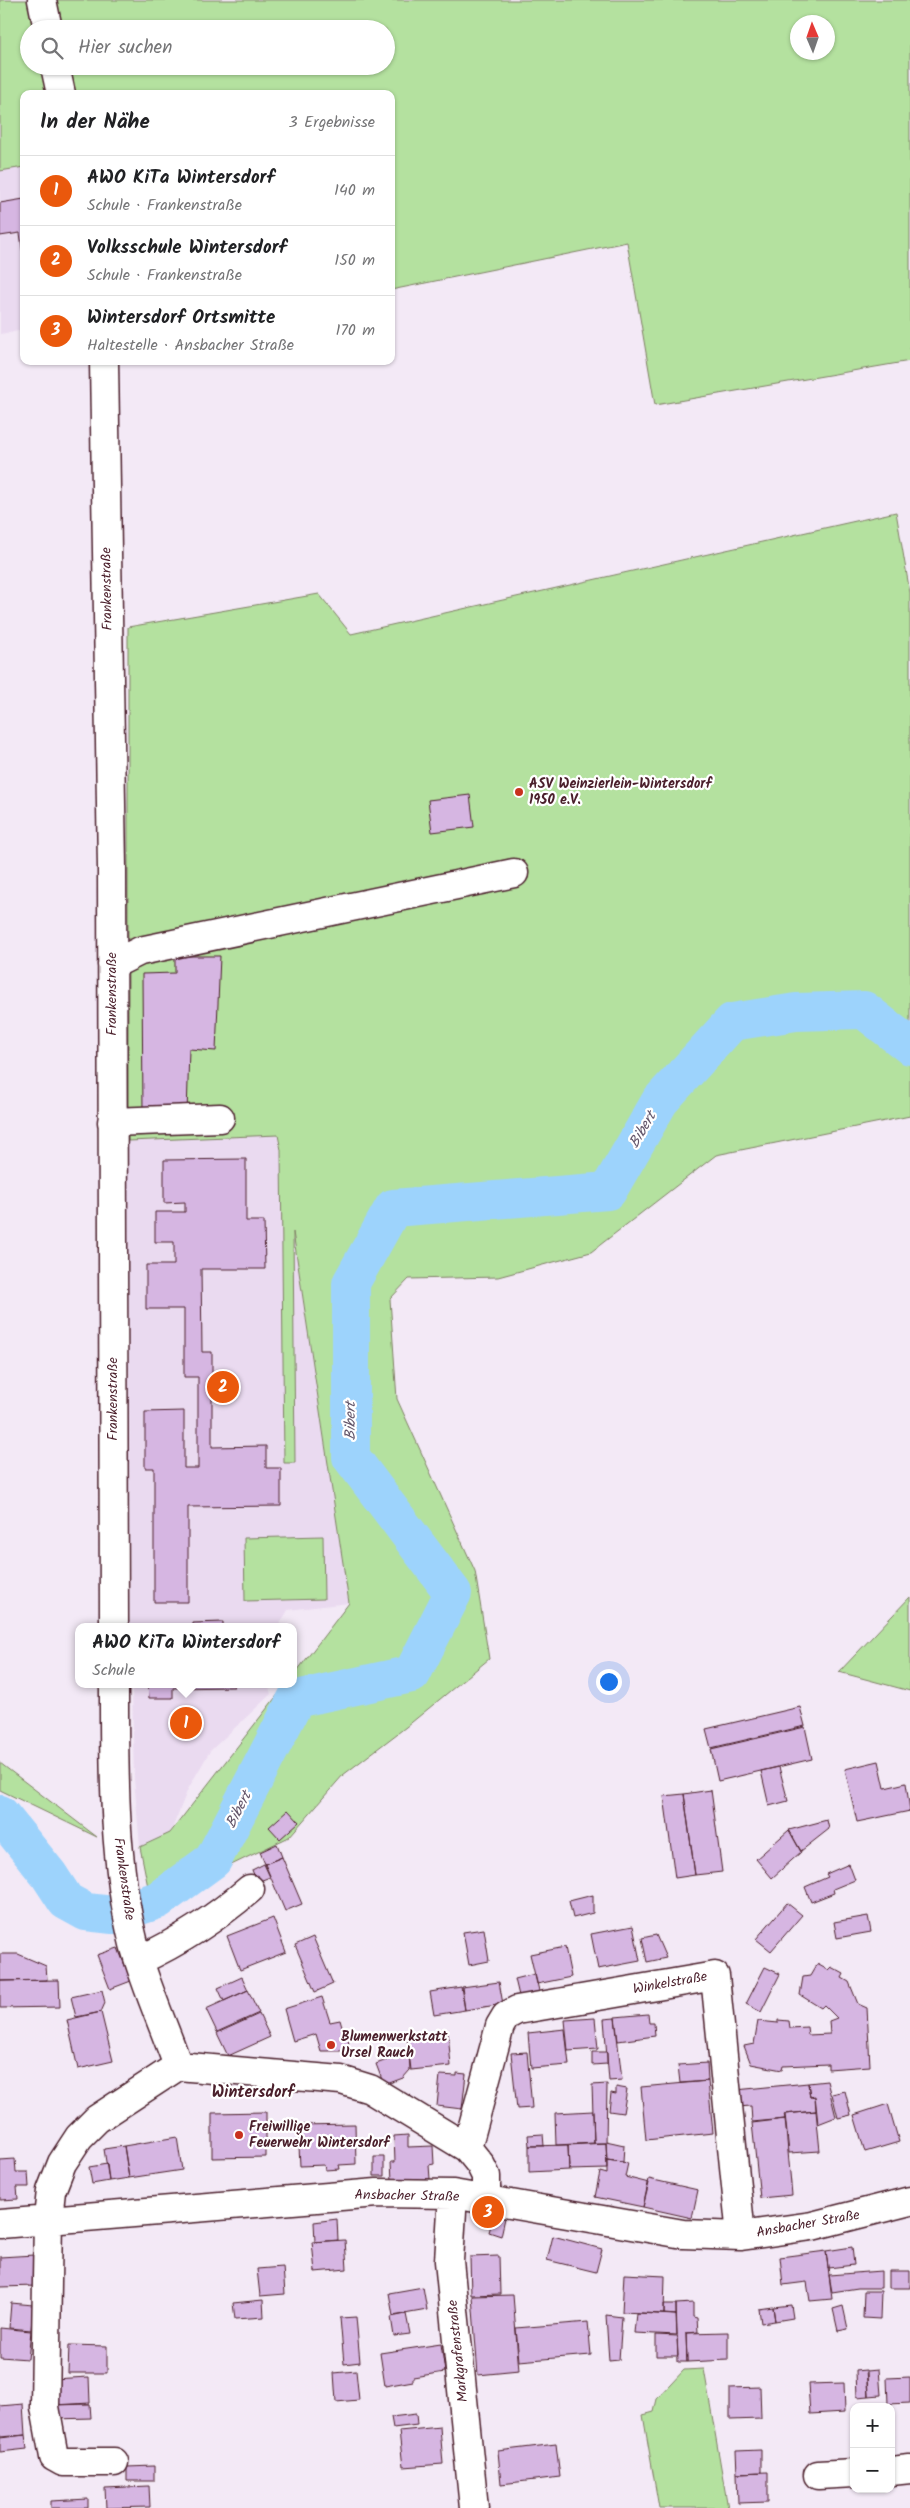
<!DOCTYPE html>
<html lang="de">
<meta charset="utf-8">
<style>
body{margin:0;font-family:Kalam,sans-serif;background:#f6f6f6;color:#202124}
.controls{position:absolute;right:15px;bottom:15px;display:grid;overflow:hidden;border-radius:10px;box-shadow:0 1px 4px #0004}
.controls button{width:45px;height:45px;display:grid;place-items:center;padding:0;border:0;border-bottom:1px solid #e0e0e0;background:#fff;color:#202124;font:25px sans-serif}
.compass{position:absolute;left:790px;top:15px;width:45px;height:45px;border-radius:50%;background:#fff;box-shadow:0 1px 4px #0004;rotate:358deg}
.you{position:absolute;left:608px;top:1681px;width:18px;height:18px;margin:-12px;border:4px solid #fff;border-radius:50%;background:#1a73e8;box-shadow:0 0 0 8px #1a73e833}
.badge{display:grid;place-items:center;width:32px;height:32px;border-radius:50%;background:#ea580c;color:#fff;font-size:16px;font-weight:700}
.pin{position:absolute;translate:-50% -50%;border:2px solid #fff;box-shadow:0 1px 5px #0006}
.popup{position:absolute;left:75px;top:1623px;width:222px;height:65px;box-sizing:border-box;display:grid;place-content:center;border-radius:10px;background:#fff;filter:drop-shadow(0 1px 4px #0005);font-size:16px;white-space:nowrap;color:#757577}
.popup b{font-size:19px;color:#202124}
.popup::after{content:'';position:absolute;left:50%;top:100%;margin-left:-10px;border:10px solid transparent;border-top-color:#fff}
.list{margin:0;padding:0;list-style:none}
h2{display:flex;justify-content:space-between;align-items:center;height:65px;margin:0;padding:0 20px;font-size:21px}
h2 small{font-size:16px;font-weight:400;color:#757577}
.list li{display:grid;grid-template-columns:32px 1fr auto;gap:15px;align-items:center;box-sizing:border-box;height:70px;padding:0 20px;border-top:1px solid #e0e0e0}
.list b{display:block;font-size:19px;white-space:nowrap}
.list p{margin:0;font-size:16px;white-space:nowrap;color:#757577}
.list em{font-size:16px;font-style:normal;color:#757577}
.icon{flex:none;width:28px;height:28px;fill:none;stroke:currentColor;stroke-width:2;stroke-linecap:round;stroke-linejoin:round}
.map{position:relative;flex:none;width:910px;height:2508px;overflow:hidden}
.search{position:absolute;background:#fff;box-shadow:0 1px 4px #0004;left:20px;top:20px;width:375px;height:55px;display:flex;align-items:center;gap:12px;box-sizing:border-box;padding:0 18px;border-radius:28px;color:#757577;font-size:19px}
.panel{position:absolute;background:#fff;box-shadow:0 1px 4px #0004;left:20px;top:90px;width:375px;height:275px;border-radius:10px}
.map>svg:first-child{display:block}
</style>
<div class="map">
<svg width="910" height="2508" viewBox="0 0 910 2508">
<rect width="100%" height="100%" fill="#f3e9f6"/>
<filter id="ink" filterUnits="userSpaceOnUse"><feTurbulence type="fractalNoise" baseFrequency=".02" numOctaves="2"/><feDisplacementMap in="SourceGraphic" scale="10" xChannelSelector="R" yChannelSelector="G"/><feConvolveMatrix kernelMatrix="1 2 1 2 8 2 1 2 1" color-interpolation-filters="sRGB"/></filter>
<g filter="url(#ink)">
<path fill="#eadaf0" d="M24,167V330L0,334V171Z
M278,1135L349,1603L288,1610L278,1627H130L128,1141Z
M132,1684H268L271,1694L210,1751L188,1789L170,1834L140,1847L134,1779Z"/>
<path fill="#b4e19f" stroke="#7f8065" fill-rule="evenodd" d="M0,0H910V361L655,405L627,242L391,290V94H24V167L0,171ZM798,22H828V52H798ZM29,29H386V66H29Z
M896,512L910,593V1116L716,1155L591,1252L498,1277L409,1279L390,1299L397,1399L475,1571L489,1659L406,1727L343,1775L289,1837L221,1870L154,1917L140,1847L170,1833L286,1684H294V1675L349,1603L293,1232L295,1463H284L281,1150L278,1135L128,1141V627L319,594L351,634Z
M323,1536L324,1599L245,1601L244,1538Z
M910,1597V1691L839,1672Z
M0,1762V1763L97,1837L0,1790Z
M704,2369L728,2508H659L643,2415L654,2412L657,2399L684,2370Z"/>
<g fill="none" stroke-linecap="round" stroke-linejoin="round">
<path stroke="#9dd3fc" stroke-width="38" d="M0,1814L49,1875L66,1901L86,1912L113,1915L158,1900L213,1860L296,1699L412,1674L453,1593L351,1457V1283L393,1208L608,1191L660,1101L732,1022L796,1012L864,1010L910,1046"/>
</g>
<path fill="#d6b6e2" stroke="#4a1f2b" d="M24,199V254L23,255L20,233L0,236V203Z
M470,795L474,827L432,832L428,800Z
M175,956H220L216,1051L189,1049L187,1114L143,1113L142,974L175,973Z
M246,1159V1221H264L265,1269H201L202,1352H212V1447L266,1446V1468H281V1506L188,1507V1602H154V1468H145V1412L184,1411V1468H198V1377H184V1309H146V1265H174V1242H155V1212H185V1202L164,1203V1160Z
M223,1622V1627H193V1623Z
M148,1684H234V1687L173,1688V1698H149Z
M800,1707L805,1726L711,1748L706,1729Z
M805,1727L812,1759L718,1781L711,1749Z
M879,1761L885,1788L906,1783L910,1811L857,1822L845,1769Z
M779,1767L788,1801L769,1806L761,1771Z
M711,1790L722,1872L695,1875L684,1794Z
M684,1794L695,1875L675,1878L664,1796Z
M288,1810L299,1822L280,1839L269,1827Z
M827,1820L829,1829L801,1851L789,1830Z
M789,1830L801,1852L772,1878L756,1859Z
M277,1844L282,1857L265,1864L260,1852Z
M282,1857L302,1904L285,1911L265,1864Z
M264,1864L270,1877L257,1882L252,1870Z
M849,1864L855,1880L833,1889L834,1893L811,1902L805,1887L828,1877L826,1874Z
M593,1895V1913L573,1918L569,1901Z
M787,1903L802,1915L771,1951L756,1939Z
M868,1916L871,1932L837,1938L834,1922Z
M273,1918L286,1952L240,1970L227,1936Z
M633,1926L640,1961L598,1969L591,1934Z
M484,1929L489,1961L469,1965L463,1932Z
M656,1935L666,1958L647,1962L642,1938Z
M313,1937L333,1984L315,1992L295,1945Z
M565,1947L571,1977L537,1984L530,1954Z
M118,1948L131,1981L110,1989L97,1955Z
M0,1954H18L46,1966L47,1980L0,1981Z
M817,1964L828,1970L831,1967L844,1974L842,1978L849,1982L858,2004L867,2008L870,2066L828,2069V2064L783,2066L782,2070L751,2064L744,2046L754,2044L758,2021L778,2023V2020L789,2021L790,2028L807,2027L808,2035L830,2034L829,2021L837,2018L824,2005L821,2008L800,1995L803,1977L810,1976Z
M765,1967L780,1974L761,2012L746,2004Z
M535,1974L540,1995L520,2000L515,1979Z
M242,1977L248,1990L224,2001L218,1988Z
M59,1980L60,2007L0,2008V1981Z
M499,1982L503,2004L465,2010L462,1987Z
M461,1987L465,2010L434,2015L430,1992Z
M102,1990L105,2003L101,2012L76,2017L71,1997Z
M248,1990L259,2013L217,2032L206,2009Z
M322,1997L330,2022L340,2020L344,2034L349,2035L348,2051H321L316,2034L293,2041L284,2009Z
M101,2012L113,2061L78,2069L67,2020Z
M259,2014L270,2037L228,2056L217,2033Z
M648,2014L649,2023H654L655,2036L618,2041L615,2017Z
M595,2018L598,2049L568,2051L565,2020Z
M615,2018L622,2080L609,2081L604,2019Z
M565,2029L569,2065L531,2068L528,2033Z
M448,2033L451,2066L411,2070L407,2037Z
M409,2052L410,2070L403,2078L384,2085L376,2064Z
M527,2052L532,2108L517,2109L511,2053Z
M592,2052H607V2064L592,2065Z
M707,2063L708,2081L680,2083L678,2065Z
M457,2073L466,2074L462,2109L437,2106L440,2075L457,2076Z
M708,2081L713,2133L646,2140L641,2087Z
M827,2081L836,2117L818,2124L815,2096L810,2097L808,2083Z
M808,2083L810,2097H815L816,2111L784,2114L785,2119L752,2122L751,2106L738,2107L736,2090Z
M607,2084L606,2143H594L592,2085Z
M616,2087L627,2089L623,2113L609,2111L611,2093L616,2094Z
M845,2091L851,2115L838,2118L832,2094Z
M888,2104L899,2142L865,2152L854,2115Z
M593,2111L594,2143L556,2145L555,2113Z
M816,2111L820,2151L789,2153L785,2114Z
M266,2112V2157L212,2158V2113Z
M785,2119L792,2195L760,2198L752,2123Z
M355,2124L356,2164L339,2165L340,2169L325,2170L324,2165L300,2166L298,2125Z
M543,2134L544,2146H529L528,2135Z
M408,2135V2147L433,2146L434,2164L429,2165L430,2179L392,2180L391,2162H395L394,2136Z
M177,2137L182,2170L129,2178L124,2146Z
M606,2141L624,2145L623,2162L607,2160Z
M606,2143L607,2169L569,2170L568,2145Z
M568,2145L569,2170L529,2172V2146Z
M124,2146L129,2178L109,2181L104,2149Z
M374,2157H384V2176H374Z
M15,2159L16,2172H28L29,2187H17L18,2199L0,2200V2160Z
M607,2160L628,2163L625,2177L649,2183L643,2207L595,2197L600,2172L607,2174Z
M107,2164L109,2181L92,2184L89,2167Z
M649,2179L698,2190L692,2218L643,2207Z
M494,2215L505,2218L501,2236L489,2232Z
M337,2219L338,2240L315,2242L314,2222Z
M553,2236L602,2249L596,2272L547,2260Z
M345,2240L347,2269L315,2272L312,2242Z
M852,2247L854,2265L828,2268L826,2251Z
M826,2251L832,2299L810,2301L807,2282L783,2285L780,2257Z
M34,2255L36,2286L0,2287V2257Z
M499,2256L500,2294L471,2295L470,2257Z
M283,2267L285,2294L260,2296L257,2269Z
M881,2271V2288H858L832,2292L829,2275Z
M889,2271H910V2288H889Z
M624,2274L665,2276L664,2314L622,2312Z
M423,2287L427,2310L393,2316L389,2293Z
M864,2291H881L880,2319L863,2318Z
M513,2295L519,2371L478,2375L472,2296Z
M263,2300L264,2317L235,2319L233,2303Z
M11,2303L33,2305L31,2330L9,2328Z
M693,2303V2317L697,2318L698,2332L686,2333L687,2362H678L676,2304Z
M664,2304H676V2315L664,2314Z
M791,2305L793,2318L775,2321L773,2307Z
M843,2306L848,2329L838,2331L833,2309Z
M773,2307L775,2321L761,2323L759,2309Z
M636,2313L676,2315L677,2335L634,2333Z
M406,2314L410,2334L394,2336L391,2317Z
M606,2315L622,2317L619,2360L609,2361Z
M356,2317L360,2362L344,2364L340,2318Z
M588,2322L591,2355L519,2361L516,2328Z
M0,2328L31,2331L28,2359L0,2357Z
M728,2332V2360L687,2362L686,2333Z
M656,2335L677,2336L678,2356H656Z
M441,2344L445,2372L413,2377V2381L385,2386L380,2353Z
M69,2345L107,2346V2373H68Z
M879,2369L881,2395L869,2396L868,2370Z
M867,2370L869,2396L857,2397L856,2371Z
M356,2371L359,2400L336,2402L334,2373Z
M89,2377L90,2403L55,2405L53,2379Z
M910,2377V2403L888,2404L887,2378Z
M844,2383L845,2412L810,2414L808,2384Z
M760,2387L761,2419L730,2420V2388Z
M23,2404L25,2435L0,2437V2406Z
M90,2404L91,2418L55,2419V2405Z
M416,2414L417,2425L393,2428L391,2417Z
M440,2427L443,2464L403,2467L399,2431Z
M25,2435L27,2449L0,2452V2438Z
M556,2444L560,2477L501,2484L498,2451Z
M761,2450V2472L737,2473L736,2451Z
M154,2466V2481H127V2467Z
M768,2472V2502L738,2503L737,2473Z
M149,2486L150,2507L106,2508L105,2488Z
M88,2499V2508H51V2501Z"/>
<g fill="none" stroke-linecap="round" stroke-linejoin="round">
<defs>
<path id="minor" d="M42,0L48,29
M55,66L61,94
M104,361L112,868L114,1627
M112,965L140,951L514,873
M112,1122L220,1118
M114,1684C114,1771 113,1860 134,1944C145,1985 164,2026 178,2066
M140,1960C181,1941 216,1918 250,1889
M467,2148L500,2026L506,2016L517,2010L715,1976L741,2236
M453,2194L449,2261L474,2508
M0,2224L377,2193L453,2194L683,2234L741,2236L812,2226L910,2201
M114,2462H63L54,2457L45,2407L48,2218L51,2191L62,2163L79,2137L97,2119L178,2066L341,2080L370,2089L467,2148L480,2164L486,2176V2201
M891,2471L910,2469
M818,2475L854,2473"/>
</defs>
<use href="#minor" stroke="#4a1f2b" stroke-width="31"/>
<use href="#minor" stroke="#fff" stroke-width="28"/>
</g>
</g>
<g fill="#c8321e" stroke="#fff" stroke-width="2">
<circle cx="519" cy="792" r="5"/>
<circle cx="331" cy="2045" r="5"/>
<circle cx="239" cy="2135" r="5"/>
</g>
<g text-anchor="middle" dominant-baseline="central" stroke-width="4.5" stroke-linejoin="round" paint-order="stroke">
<g font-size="14" fill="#4a1f2b" stroke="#fff">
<text transform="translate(107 589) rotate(-91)">Frankenstraße</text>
<text transform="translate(112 994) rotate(-90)">Frankenstraße</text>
<text transform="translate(113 1399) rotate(-90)">Frankenstraße</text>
<text transform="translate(124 1879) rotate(82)">Frankenstraße</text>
<text transform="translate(670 1983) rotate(-10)">Winkelstraße</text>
<text transform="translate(407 2196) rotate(1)">Ansbacher Straße</text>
<text transform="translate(808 2224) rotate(-10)">Ansbacher Straße</text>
<text transform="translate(458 2351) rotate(-96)">Markgrafenstraße</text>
</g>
<g font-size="14" font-weight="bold" fill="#4a1f2b" stroke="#fff" text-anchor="start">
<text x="529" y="784">ASV Weinzierlein-Wintersdorf<tspan x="529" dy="16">1950 e.V.</tspan></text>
<text x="341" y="2037">Blumenwerkstatt<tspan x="341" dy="16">Ursel Rauch</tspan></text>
<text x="249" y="2127">Freiwillige<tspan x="249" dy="16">Feuerwehr Wintersdorf</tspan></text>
</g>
<g font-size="15" font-style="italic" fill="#63556a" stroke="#fff">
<text transform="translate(643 1130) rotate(-60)">Bibert</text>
<text transform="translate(351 1421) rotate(-90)">Bibert</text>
<text transform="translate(239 1810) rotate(-63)">Bibert</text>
</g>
<g font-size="16" font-weight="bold" fill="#4a1f2b" stroke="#fff">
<text x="253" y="2092">Wintersdorf</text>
</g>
</g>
</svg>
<div class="controls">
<button>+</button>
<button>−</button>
</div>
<svg class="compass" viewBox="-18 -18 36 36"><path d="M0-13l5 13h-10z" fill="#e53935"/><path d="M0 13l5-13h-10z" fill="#757577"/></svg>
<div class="you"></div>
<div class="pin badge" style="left:186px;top:1723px">1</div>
<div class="popup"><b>AWO KiTa Wintersdorf</b>Schule</div>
<div class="pin badge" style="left:223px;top:1387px">2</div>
<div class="pin badge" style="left:488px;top:2212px">3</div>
<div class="search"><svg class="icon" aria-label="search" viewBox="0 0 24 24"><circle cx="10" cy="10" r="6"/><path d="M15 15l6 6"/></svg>Hier suchen</div>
<section class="panel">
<h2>In der Nähe<small>3 Ergebnisse</small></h2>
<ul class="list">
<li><span class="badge">1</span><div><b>AWO KiTa Wintersdorf</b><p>Schule · Frankenstraße</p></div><em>140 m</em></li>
<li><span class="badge">2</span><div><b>Volksschule Wintersdorf</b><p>Schule · Frankenstraße</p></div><em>150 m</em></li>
<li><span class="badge">3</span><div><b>Wintersdorf Ortsmitte</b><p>Haltestelle · Ansbacher Straße</p></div><em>170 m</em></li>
</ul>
</section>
</div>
